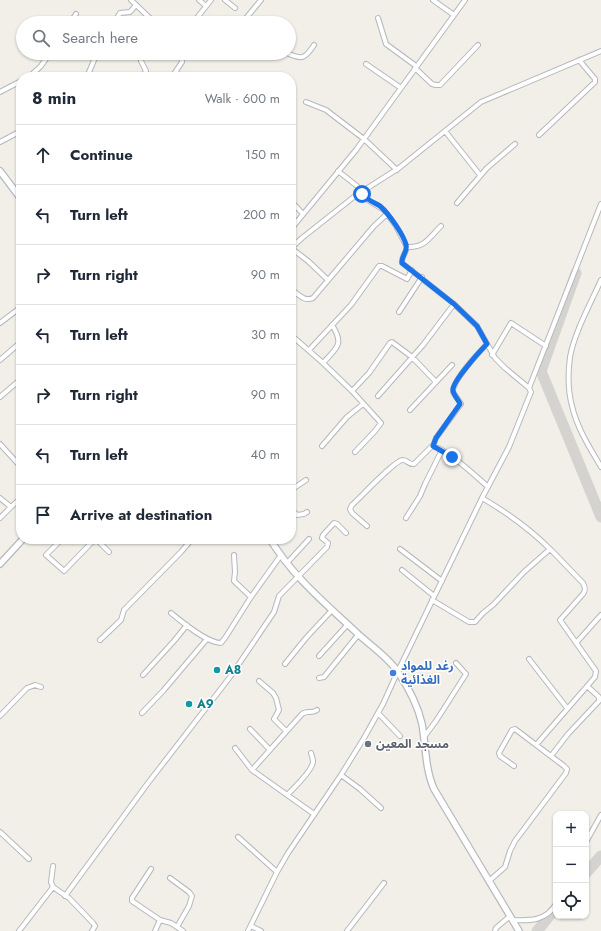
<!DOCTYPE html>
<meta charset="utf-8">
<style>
body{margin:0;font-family:Jost,"Noto Sans Arabic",sans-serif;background:#f6f6f7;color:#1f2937}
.controls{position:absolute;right:12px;bottom:12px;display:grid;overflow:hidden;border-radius:8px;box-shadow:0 1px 3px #0004}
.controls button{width:36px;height:36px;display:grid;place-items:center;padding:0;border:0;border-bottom:1px solid #e0e1e3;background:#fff;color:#1f2937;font:20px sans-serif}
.stop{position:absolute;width:12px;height:12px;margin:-9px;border:3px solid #1a73e8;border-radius:50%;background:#fff}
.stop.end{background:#1a73e8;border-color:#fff;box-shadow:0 1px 4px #0008}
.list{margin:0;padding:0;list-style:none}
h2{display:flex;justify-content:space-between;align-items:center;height:52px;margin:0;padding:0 16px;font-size:17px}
h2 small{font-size:13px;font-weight:400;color:#747a83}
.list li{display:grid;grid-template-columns:26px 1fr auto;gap:12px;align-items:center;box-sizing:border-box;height:60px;padding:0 16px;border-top:1px solid #e0e1e3}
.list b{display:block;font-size:15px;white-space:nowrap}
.list em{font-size:13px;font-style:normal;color:#747a83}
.icon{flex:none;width:22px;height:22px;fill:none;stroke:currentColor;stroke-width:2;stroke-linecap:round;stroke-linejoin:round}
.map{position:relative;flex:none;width:601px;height:931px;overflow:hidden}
.search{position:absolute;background:#fff;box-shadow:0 1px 3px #0004;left:16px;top:16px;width:280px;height:44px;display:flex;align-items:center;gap:10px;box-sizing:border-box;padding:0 14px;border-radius:22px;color:#747a83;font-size:15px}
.panel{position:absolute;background:#fff;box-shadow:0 1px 3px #0004;left:16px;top:72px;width:280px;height:472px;border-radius:16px}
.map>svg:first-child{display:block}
</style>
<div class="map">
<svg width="601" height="931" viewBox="0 0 601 931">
<rect width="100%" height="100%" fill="#f1efe8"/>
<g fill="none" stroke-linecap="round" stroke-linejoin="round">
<path stroke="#d4d3d0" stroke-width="11" d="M576,273L541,371L601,517
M586,873L601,856
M537,931L556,908"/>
<defs>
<path id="street" d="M131,0L155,23
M199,0L206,6
M225,0L235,8
M433,0L454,15
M378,18L386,44L416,66
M196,20L202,23
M70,23L76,14
M114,23L120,13L130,12L136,5
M193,23L211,0
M242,23L261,0
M287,53C302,60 305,59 314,45
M141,61L146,71L142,77
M366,64L401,88
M415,68L432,84L436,85H440L478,45
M176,72L181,77
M29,77L41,66L50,53
M87,77L97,53
M172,77L182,62L181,53
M0,92L21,81
M306,102L326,110L364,139L397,170
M445,131L480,175
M539,135L595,82V79L579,60
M0,142L21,131
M291,201L303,214
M457,203L487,168L515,144
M291,229L356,150L465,0
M407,247C425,248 429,238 441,226
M291,248L302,238L355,196L399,168L481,102L601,51
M291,248L308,261L328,280
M601,280C590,305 575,331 570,357C568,372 568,391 572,406C577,428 590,448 601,467
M291,289C298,294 304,302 313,298L374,226L387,214
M399,312L422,277
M0,323L21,307
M291,335L323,363L352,391L381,423L375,431L355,452
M309,350L351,305L379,266H382L407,279L412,270
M492,355L511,323L546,346
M0,360L21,342
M323,363C336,348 345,345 332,325
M529,388L601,204
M352,391L369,373L390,343L392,342L412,357L436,382
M378,396L423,345L454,304
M0,397L21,379
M410,410L452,365
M0,444L21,467
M322,446L347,417L363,404
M433,446L436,438L461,404L453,392C452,381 479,352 487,344
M291,490L306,480
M0,498L11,507L21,498
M482,498C506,512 531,530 551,550C562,561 572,572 583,583C585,587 586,590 583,594L560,620L596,671L595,677L536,745
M291,509L297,515L304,514L307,512
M0,518L11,507
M406,518L420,496L425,484L442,450
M367,526L352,513L350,509L352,505C359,499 396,459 403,460C407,460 409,465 414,464L432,446C445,447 477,477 488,487
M62,539L46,555L64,571L95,539
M96,539L109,552
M400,549L442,581
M234,555L235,572L234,581L251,597
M287,563L309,539
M402,570L434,596
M432,600L469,622H475L483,613L493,605L524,572L550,549
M171,613C182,622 207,643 221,643L225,638L251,597L281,555
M100,640L121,620L124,610L181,552L192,539
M576,643L601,615
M319,656L348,624
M529,659L567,708
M285,664L306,638L332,610
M143,675L174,641L187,625
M319,678L324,677L358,635
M259,681L273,693L276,698L279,710L274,719L286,731
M142,713L163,691L207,639
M378,713L400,736
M0,716L27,688L35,685L41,687
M250,729L270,750
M424,737L436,721L466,674L456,663
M235,748L252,770L314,814
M551,756L568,734L599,701V697L587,686
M252,770L302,714C307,710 312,714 317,710
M341,775L360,789L381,808
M287,795C294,788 312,771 313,762C313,759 312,756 311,753
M0,832L29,859
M238,837L277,872
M586,842L601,815
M53,866L51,882L53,887L69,898L93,923L95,926L92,931
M151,869L132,898V901L160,920L171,923L183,931
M170,878L189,892L192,896L189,906L177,927
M489,881L505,867L510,851L515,841L566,773L567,769L564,766L515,729L512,730L499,753L500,756L514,766
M65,896L148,783L230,677L274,612L279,596L327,547L328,543L322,538L323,535L334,523L337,524L346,533
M512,920C530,921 546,921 556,904
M251,926L261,931
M19,931L53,887
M155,931L160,920
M248,931L277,872L288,853L341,775L364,738L383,704L398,671L482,498L509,447L531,392L529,388L505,368L495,358L477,326L454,304L402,263C401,257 406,253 407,247L396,226L384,210L366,199L357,186L338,171
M347,931L384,883
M495,931L496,928L510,916"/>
<path id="secondary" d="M0,171L21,199
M270,539C293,577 326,604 358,634C371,646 388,657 398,672C408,687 418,706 422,724C426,746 425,769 434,789L519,931
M0,564L23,539"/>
</defs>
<use href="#street" stroke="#b5b8bc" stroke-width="6"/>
<use href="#secondary" stroke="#b6babf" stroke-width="8"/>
<use href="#street" stroke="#fff" stroke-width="4"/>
<use href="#secondary" stroke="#fff" stroke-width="5.5"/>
</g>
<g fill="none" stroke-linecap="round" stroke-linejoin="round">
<path stroke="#1a73e8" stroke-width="5" d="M362,194C367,200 373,202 380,206C388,213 404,235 406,245C408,252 401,256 402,263L454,304L477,326L487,344C480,351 452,382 453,390C453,395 459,400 460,404L436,438L433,446L452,457"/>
</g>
<g fill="#0f9aa8" stroke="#fff" stroke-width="1.5">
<circle cx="217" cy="670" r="4"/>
<circle cx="189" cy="704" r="4"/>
</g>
<circle fill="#3f7fe0" stroke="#fff" stroke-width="1.5" cx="393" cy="673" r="4"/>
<circle fill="#6b7280" stroke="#fff" stroke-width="1.5" cx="368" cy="744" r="4"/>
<g text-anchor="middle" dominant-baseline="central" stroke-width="3" stroke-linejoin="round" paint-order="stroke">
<g font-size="12" font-weight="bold" fill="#366cbe" stroke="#fff" text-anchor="start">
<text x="401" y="666">رغد للمواد<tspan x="401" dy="14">الغذائية</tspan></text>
</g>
<g font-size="12" font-weight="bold" fill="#0d838f" stroke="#fff" text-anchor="start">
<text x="225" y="670">A8</text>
<text x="197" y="704">A9</text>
</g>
<g font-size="12" font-weight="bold" fill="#5b616d" stroke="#fff" text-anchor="start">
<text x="376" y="744">مسجد المعين</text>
</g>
</g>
</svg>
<div class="controls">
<button>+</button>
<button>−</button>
<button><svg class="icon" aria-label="locate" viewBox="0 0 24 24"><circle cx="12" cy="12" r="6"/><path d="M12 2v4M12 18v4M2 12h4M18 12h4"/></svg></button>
</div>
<div class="stop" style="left:362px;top:194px"></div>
<div class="stop end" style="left:452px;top:457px"></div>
<div class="search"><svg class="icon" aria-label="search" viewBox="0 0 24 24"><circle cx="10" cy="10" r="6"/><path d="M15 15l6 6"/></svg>Search here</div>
<section class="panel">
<h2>8 min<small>Walk · 600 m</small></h2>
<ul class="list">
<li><svg class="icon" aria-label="ahead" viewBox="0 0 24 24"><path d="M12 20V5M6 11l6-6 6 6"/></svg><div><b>Continue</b></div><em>150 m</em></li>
<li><svg class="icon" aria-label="left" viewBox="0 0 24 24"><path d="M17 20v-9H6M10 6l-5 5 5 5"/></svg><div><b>Turn left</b></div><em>200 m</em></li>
<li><svg class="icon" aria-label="right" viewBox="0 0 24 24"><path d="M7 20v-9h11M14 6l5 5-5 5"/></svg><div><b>Turn right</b></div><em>90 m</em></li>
<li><svg class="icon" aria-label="left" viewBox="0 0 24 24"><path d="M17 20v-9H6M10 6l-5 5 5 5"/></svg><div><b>Turn left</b></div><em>30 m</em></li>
<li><svg class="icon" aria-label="right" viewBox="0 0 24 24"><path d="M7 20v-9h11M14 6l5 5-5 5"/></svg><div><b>Turn right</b></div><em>90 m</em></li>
<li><svg class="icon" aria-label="left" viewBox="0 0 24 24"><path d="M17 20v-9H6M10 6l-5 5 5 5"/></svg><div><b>Turn left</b></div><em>40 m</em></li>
<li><svg class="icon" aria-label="arrive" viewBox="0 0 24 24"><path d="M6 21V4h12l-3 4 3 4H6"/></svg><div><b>Arrive at destination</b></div></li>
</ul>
</section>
</div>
